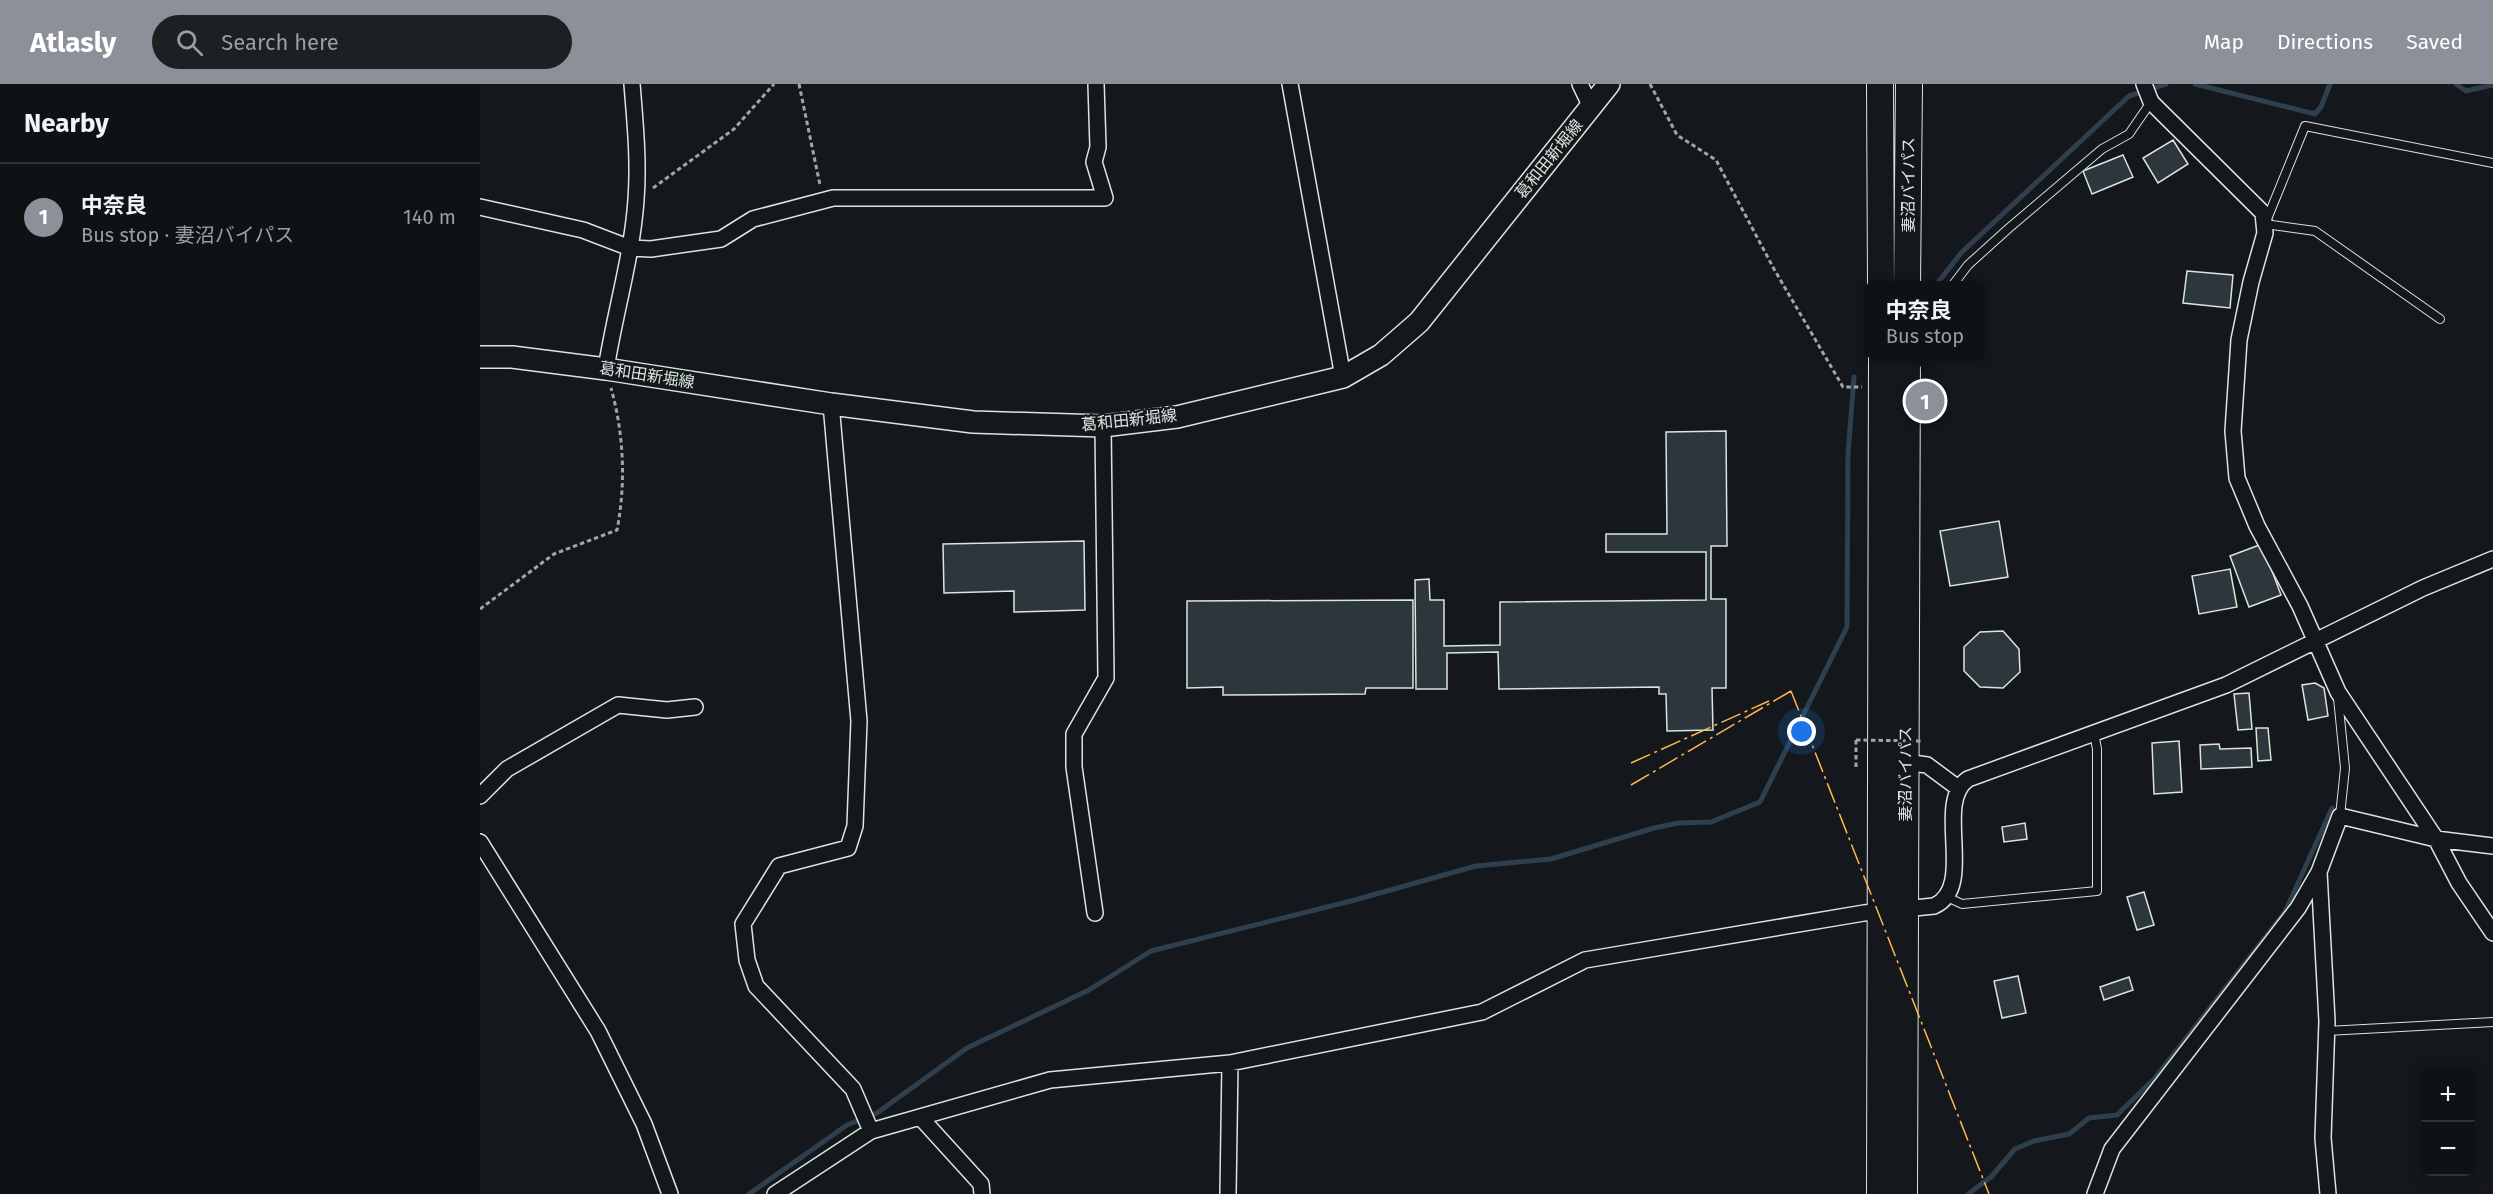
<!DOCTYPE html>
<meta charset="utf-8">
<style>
body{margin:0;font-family:"Fira Sans","Noto Sans JP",sans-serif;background:#1d2022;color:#f1f3f6}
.controls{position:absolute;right:18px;bottom:18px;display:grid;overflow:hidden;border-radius:9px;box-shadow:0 3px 15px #0003}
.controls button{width:54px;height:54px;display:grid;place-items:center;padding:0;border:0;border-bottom:2px solid #2f3234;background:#0f1215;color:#f1f3f6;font:30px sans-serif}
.you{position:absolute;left:1322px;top:648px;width:21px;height:21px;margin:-15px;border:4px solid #fff;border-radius:50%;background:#1a73e8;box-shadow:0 0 0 9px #1a73e833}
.badge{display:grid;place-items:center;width:39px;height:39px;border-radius:50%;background:#8c9099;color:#fff;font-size:20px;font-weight:700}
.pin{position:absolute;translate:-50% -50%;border:3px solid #fff;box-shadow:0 2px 6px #0006}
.popup{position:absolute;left:1385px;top:197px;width:120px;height:78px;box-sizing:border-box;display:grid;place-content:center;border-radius:9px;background:#0f1215;filter:drop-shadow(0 2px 4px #0005);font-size:20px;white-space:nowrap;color:#9b9ea0}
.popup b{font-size:22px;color:#f1f3f6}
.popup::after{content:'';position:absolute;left:50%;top:100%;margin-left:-12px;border:12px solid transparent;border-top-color:#0f1215}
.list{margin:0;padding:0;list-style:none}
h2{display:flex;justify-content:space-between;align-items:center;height:78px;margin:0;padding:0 24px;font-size:26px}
h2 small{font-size:20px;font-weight:400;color:#9b9ea0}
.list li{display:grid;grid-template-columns:39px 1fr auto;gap:18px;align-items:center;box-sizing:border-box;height:108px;padding:0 24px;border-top:2px solid #2f3234}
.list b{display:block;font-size:22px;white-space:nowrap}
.list p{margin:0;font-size:20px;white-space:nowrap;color:#9b9ea0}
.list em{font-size:20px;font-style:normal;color:#9b9ea0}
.icon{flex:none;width:33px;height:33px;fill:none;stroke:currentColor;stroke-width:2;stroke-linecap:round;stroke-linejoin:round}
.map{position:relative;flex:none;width:2013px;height:1110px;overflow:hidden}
header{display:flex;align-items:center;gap:36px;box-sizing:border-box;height:84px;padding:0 30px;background:#8c9099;color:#fff}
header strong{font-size:28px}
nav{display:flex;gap:33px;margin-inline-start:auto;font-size:21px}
.search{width:420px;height:54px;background:#1d2022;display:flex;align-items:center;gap:15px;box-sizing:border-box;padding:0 21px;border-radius:33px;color:#9b9ea0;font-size:22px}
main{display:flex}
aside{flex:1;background:#0f1215}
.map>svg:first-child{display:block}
</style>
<header>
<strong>Atlasly</strong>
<div class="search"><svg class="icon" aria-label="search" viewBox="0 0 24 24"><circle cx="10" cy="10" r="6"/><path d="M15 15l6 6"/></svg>Search here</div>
<nav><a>Map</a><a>Directions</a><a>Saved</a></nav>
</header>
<main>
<aside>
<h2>Nearby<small></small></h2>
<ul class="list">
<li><span class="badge">1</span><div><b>中奈良</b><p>Bus stop · 妻沼バイパス</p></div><em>140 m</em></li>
</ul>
</aside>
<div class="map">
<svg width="2013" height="1110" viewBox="0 0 2013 1110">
<rect width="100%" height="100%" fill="#14181c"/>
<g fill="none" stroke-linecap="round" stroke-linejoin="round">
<path stroke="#2f3f4d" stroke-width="5" d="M1715,0L1835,30L1841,23L1850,0
M1976,0L1986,7L2013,1
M1455,202L1482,168L1649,12L1686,0
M269,1110L367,1041L397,1029L487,964L609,906L671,867L871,817L996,782L1071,775L1174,744L1198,739L1231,738L1280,718L1367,543L1368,371L1374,293
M1488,1110L1511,1093L1535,1065L1554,1057L1589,1050L1609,1034L1637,1031L1675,994L1805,828L1852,724"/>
</g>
<path fill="#2c363c" stroke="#d8e6dc" stroke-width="1.5" d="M1693,56L1708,80L1678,99L1663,74Z
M1643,71L1653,93L1612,110L1603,87Z
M1707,187L1753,191L1750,224L1703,219Z
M1246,347L1247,462H1231V515H1246V604H1232L1233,646L1187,647L1186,610H1179V603L1019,605L1018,568L967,569V605H936L935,496L949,495L950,516H964V562L1020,561V518L1226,516V468H1126V450H1187L1186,348Z
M1519,437L1528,493L1470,502L1460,447Z
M604,457L605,526L534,528V507L464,509L463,460Z
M1782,460L1801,511L1769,523L1750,472Z
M1750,485L1757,523L1719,530L1712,492Z
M933,516V604H886L885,610L743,611V603L707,604V517Z
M1523,547L1539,565L1540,588L1523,604L1500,603L1484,587V563L1500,548Z
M1835,599L1844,604L1848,632L1828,636L1822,601Z
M1769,609L1772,645L1758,646L1754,610Z
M1776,644H1788L1791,676L1778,677Z
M1699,657L1702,708L1674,710L1672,659Z
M1739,660L1740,665L1771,664L1772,683L1721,685L1720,661Z
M1545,739L1547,755L1524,758L1522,743Z
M1664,808L1674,841L1657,846L1647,813Z
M1538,892L1546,929L1522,934L1514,897Z
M1649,893L1653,906L1624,916L1620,903Z"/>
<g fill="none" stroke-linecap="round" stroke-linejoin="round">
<defs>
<path id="service" d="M1472,202L1488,181L1529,144L1622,65L1649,50L1671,18
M1960,235L1835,147L1785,140L1825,42L2013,79
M1858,614L1865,684L1860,732
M1467,813L1482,820L1617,807V665L1614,649
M1847,947L2013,938"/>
<path id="minor" d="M810,0L863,293
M1100,0L1111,23
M1664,0L1671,18L1783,129L1785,149L1771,198L1759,256L1753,347L1757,394L1777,442L1820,522L1858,608L1956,755L1979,799L2013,849
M0,123L103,146L150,164L171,165L241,155L273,135L353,114H625L614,78L618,63L616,0
M126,285C135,228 152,173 156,116C159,77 155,38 152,0
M351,320L379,637L375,742L368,764L299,782L263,840L267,876L276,902L373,1005L391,1047
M1425,678L1447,681L1478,704
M0,712L27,685L138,621L187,626L215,623
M0,758L118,947L164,1040L190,1110
M1839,788L1847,937L1843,1054L1848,1110
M615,829L594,683V650L626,594L623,342
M441,1034L501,1100L502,1110
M295,1110L391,1047L570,996L750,979L1002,928L1105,876L1384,829L1454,822C1497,803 1453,719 1488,695L1746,601L1943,504L2013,475
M748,1110L750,979
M1615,1110L1632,1065L1818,824L1839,788L1860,732L1956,755L2013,762"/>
<path id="secondary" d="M0,273H32L126,285L351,320L493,338L623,342L697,333L863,293L901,271L939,238L1129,0"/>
<path id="trunk" d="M1400,0L1401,202
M1427,202L1429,0
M1400,1110L1402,270
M1424,1110L1427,270"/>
</defs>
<use href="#service" stroke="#d8e6dc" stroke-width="10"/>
<use href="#minor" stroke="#d8e6dc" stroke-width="18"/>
<use href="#secondary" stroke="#d8e6dc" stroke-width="24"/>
<use href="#trunk" stroke="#d8e6dc" stroke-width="28"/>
<path stroke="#9da8a2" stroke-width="3" stroke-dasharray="4.5 3" stroke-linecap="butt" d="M319,0L340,101
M1170,0L1197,51L1236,76L1294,185L1363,303H1382
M173,104L254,45L294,0
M0,525L74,470L137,446C146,400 144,350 131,304
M1376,656V686"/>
<use href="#service" stroke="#14181c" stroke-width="8"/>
<use href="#minor" stroke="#14181c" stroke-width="15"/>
<use href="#secondary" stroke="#14181c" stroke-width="21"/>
<use href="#trunk" stroke="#14181c" stroke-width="26"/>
<path stroke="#9da8a2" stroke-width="3" stroke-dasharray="4.5 3" stroke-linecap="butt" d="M1376,656L1443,657"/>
<path stroke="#ffb74d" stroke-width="1.5" stroke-dasharray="21 4.5 3 4.5" stroke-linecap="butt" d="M1311,607L1509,1110
M1151,679L1289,617
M1151,701L1311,607"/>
</g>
<g text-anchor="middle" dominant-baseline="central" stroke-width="4.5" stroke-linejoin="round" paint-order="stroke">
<g font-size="16" fill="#d8e6dc" stroke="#14181c">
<text transform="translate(1069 75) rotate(-51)">葛和田新堀線</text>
<text transform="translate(1428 101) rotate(-90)">妻沼バイパス</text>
<text transform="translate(167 291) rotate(9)">葛和田新堀線</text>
<text transform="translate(649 336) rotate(-6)">葛和田新堀線</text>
<text transform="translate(1425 690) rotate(-90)">妻沼バイパス</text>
</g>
</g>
</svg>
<div class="controls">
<button>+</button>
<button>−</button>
</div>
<div class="you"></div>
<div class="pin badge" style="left:1445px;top:317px">1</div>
<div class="popup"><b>中奈良</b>Bus stop</div>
</div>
</main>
